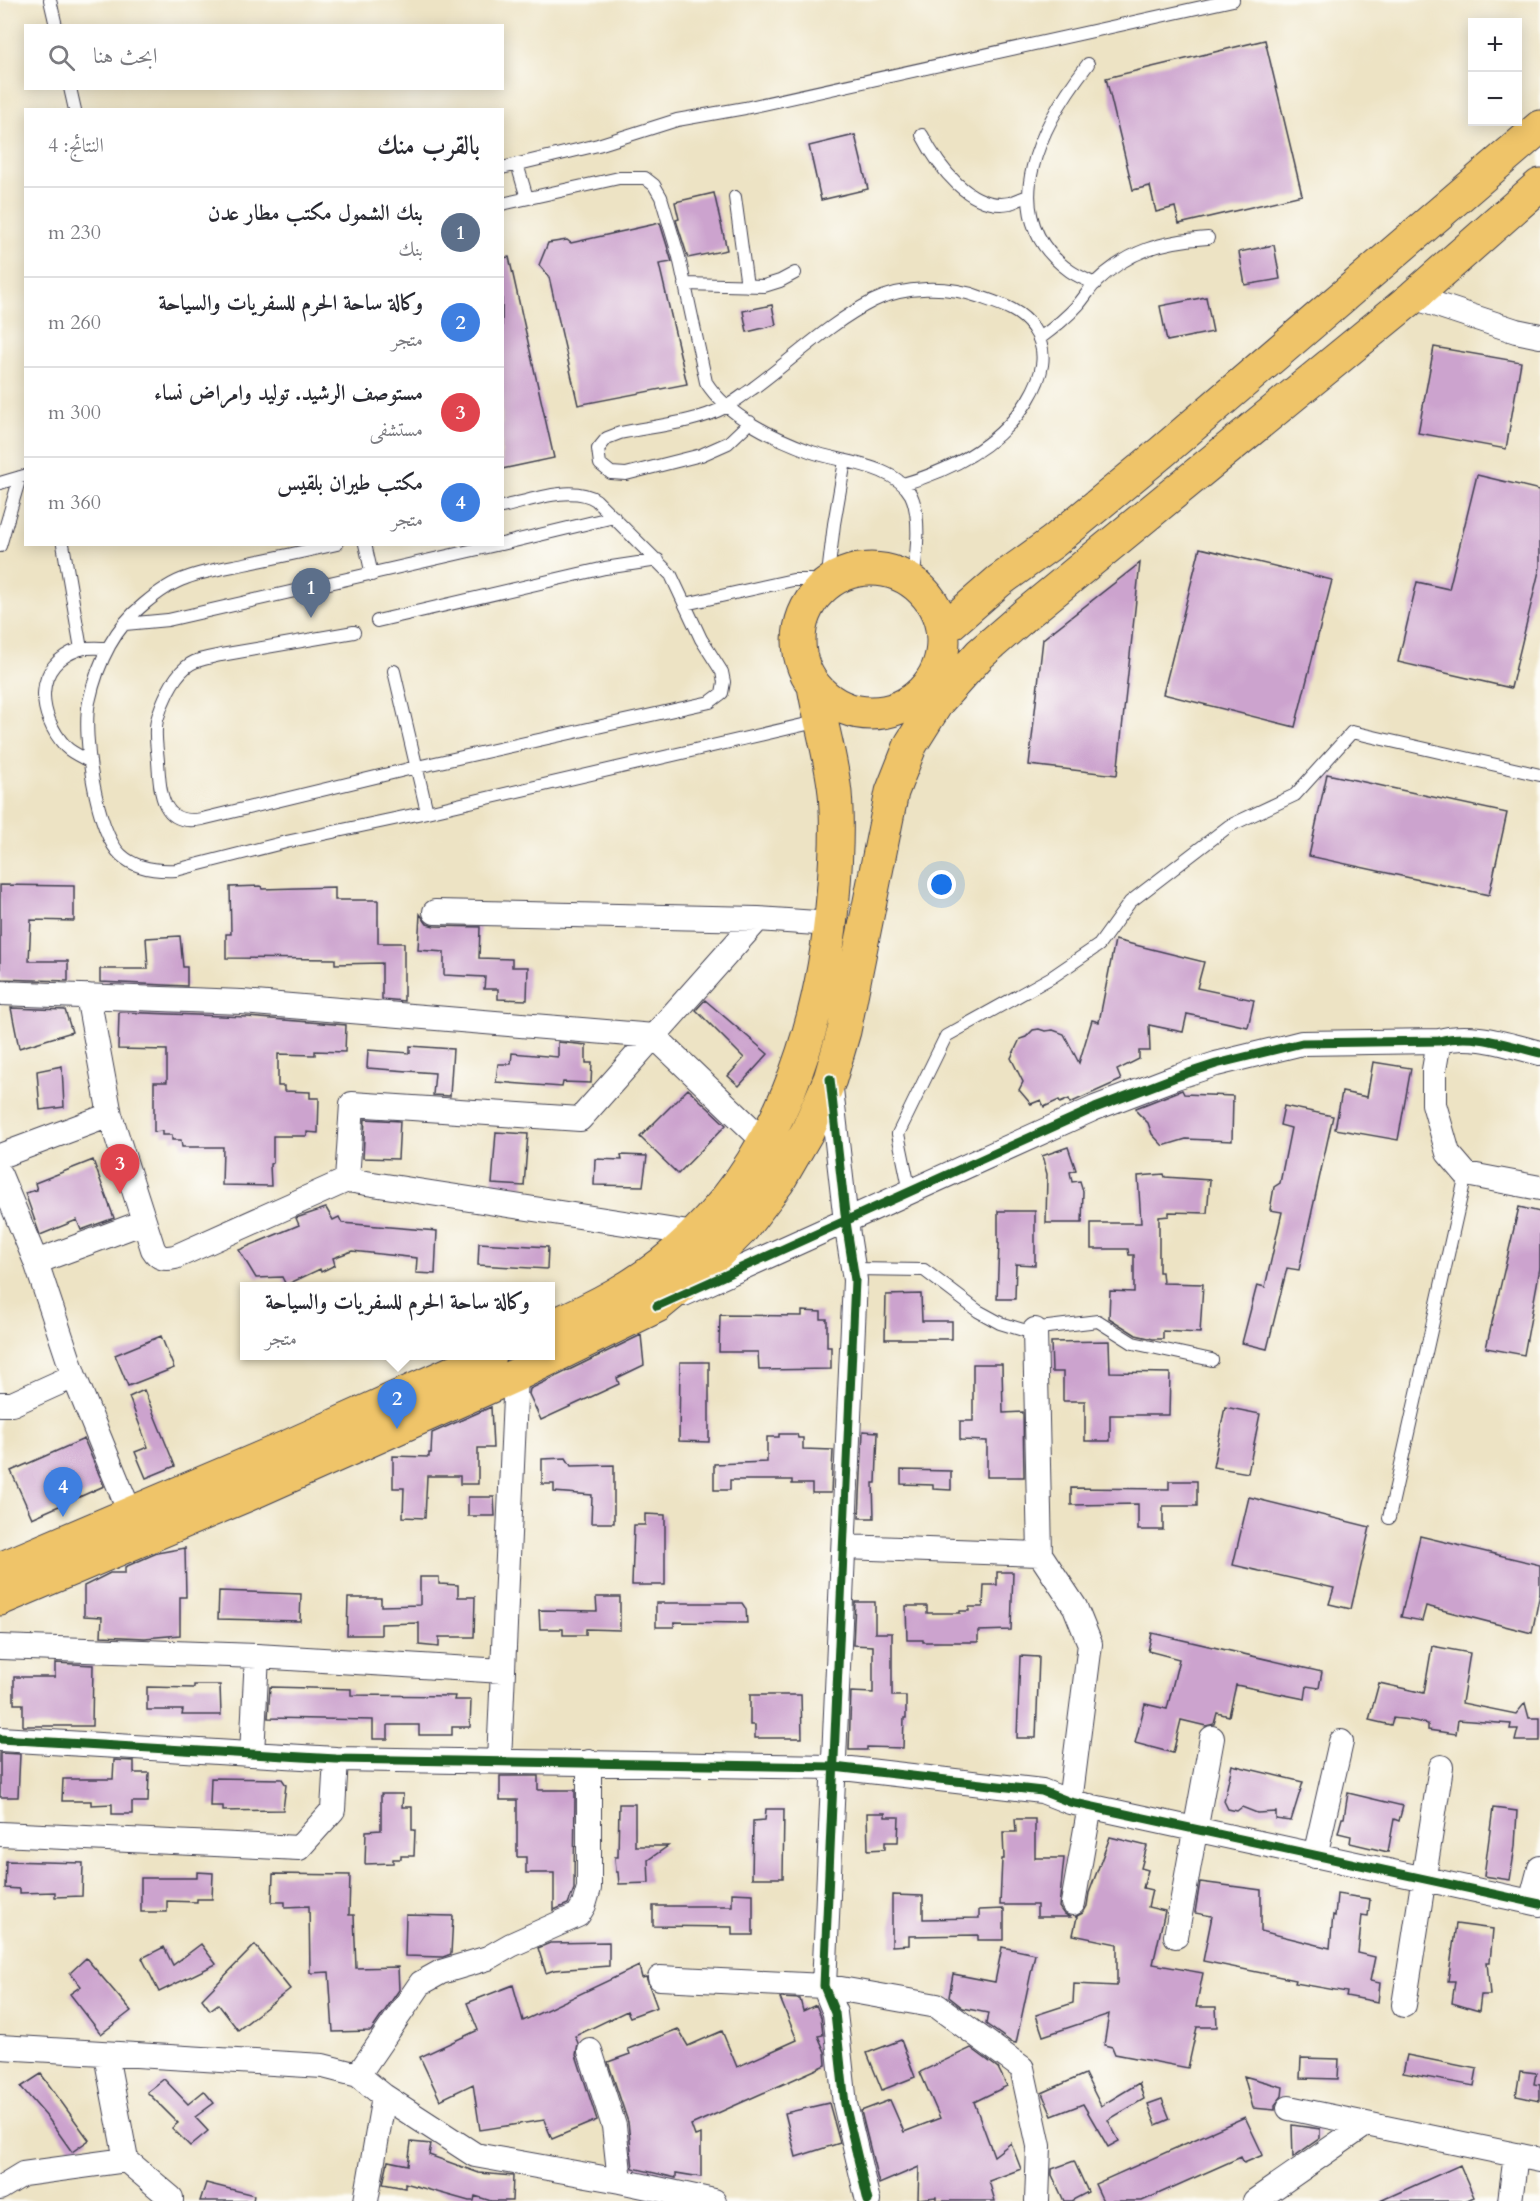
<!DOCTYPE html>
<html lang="ar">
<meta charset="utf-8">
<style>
body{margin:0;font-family:Cardo,Amiri,serif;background:#f2f2f3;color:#2b2b33;direction:rtl}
.controls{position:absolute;right:18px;top:18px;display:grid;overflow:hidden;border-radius:0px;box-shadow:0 3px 15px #0003}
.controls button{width:54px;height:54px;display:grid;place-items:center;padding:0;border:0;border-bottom:2px solid #e1e1e2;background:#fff;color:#2b2b33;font:30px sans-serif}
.you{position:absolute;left:942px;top:885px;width:21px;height:21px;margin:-15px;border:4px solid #fff;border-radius:50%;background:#1a73e8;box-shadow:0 0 0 9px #1a73e833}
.badge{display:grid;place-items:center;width:39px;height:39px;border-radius:50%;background:#db2777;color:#fff;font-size:20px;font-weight:700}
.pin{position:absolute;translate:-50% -50px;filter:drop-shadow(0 2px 3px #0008)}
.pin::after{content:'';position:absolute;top:32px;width:21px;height:18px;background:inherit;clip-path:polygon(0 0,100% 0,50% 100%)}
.popup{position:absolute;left:240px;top:1282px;width:315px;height:78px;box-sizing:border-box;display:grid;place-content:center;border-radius:0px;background:#fff;filter:drop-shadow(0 2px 4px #0005);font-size:20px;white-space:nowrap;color:#7c7c81}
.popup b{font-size:22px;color:#2b2b33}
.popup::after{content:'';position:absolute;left:50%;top:100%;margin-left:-12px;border:12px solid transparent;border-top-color:#fff}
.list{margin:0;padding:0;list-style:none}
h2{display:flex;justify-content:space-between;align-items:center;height:78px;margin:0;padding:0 24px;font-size:26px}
h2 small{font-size:20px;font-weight:400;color:#7c7c81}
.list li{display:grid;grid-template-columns:39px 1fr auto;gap:18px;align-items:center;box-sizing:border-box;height:90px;padding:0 24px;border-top:2px solid #e1e1e2}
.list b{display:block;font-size:22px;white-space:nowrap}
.list p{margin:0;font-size:20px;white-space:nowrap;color:#7c7c81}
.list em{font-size:20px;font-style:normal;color:#7c7c81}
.icon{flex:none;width:33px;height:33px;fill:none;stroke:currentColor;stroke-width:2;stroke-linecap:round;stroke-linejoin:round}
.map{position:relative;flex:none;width:1540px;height:2201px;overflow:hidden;direction:ltr}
.search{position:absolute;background:#fff;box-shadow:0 3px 15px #0003;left:24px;top:24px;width:480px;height:66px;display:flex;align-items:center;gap:15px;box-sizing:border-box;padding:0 21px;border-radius:0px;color:#7c7c81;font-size:22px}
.panel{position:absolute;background:#fff;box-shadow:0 3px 15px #0003;left:24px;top:108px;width:480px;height:438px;border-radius:0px;direction:rtl}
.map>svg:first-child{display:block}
</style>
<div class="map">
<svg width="1540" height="2201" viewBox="0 0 1540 2201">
<rect width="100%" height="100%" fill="#fdfcf7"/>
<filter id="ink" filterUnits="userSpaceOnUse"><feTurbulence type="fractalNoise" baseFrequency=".0167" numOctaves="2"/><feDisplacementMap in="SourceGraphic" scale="12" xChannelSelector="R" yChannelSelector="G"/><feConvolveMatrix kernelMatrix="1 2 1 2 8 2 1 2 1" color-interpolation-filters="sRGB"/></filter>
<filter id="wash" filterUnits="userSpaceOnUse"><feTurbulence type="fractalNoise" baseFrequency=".008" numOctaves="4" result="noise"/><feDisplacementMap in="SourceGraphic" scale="24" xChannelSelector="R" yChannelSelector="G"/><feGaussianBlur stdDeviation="1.35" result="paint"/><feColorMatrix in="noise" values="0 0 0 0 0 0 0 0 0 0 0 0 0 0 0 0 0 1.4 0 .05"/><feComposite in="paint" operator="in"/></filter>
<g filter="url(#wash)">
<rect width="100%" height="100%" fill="#ede3c4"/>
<g id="blocks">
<path fill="#cca3ce" d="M1265,40L1302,195L1179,224L1175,207L1156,212L1150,186L1133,190L1106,78Z
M855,135L868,189L821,200L809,146Z
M714,193L727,250L688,258L676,220L679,219L675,202Z
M660,223L672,262L659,264L687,384L578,405L549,277L539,265L548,243L567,240L571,243Z
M1274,245L1280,279L1245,285L1239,252Z
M509,257L554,458L502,469V258Z
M1206,297L1213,332L1167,341L1160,306Z
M772,305L776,325L747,332L743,311Z
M1434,347L1521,362L1506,449L1418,433Z
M1477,475L1540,490V567L1511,688L1398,662L1417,582L1449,589Z
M1200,548L1332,580L1295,727L1163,694Z
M1140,563L1117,775L1029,765L1043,639Z
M1327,774L1507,813L1489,895L1309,856Z
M0,885L74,886V921L31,920L29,961H68V981L0,979Z
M261,886L262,889L335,887V900H378V943H404V1001L382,999V963L335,964V959L226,958V934H231L230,887Z
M420,914L427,924L434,926L480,927L479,958L512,959V967H528L527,1000L498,999V989H484L485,977L444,975V952L418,950Z
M180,936L183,967H187V986L100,982V969H148L146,938Z
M1115,940L1204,962L1197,988L1254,1000L1248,1027L1187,1014L1183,1032L1149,1025L1150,1051H1139V1059L1117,1070L1121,1080L1070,1103L1069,1099L1060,1103L1059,1100L1044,1107L1041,1100L1031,1104L1019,1090L1023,1082L1011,1058L1020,1039L1026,1037L1033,1030L1039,1029L1045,1031L1053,1030L1064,1034L1079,1063L1092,1020L1099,1022Z
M705,1000L768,1054L739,1086L728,1076L744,1058L696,1010Z
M11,1008L65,1010L72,1032L19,1048Z
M119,1012L247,1017L346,1025L345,1052L315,1051V1055L278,1054V1086H284V1091L310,1092V1098H319L318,1133L307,1132V1136H273V1163L270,1164L271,1186L222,1185L223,1147H182L181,1140H172V1135H162V1131L154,1132V1082H167V1050L118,1049Z
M558,1042L586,1045V1063H592L591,1083L563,1082L562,1087L496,1082L498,1064H511L512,1053L558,1057Z
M410,1046L453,1049L450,1096L433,1095L435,1073L367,1068L368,1050L410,1053Z
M1373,1062L1411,1068L1398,1140L1335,1129L1342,1092L1367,1097Z
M62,1066L64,1107L40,1110L37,1071Z
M688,1089L726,1125L678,1174L640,1137Z
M1182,1090L1184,1094L1233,1096L1232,1141L1186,1139L1163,1146L1152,1134L1148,1123L1137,1112L1136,1108Z
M1284,1106L1333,1116L1299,1270L1287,1268L1267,1349L1242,1343L1257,1285L1265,1287L1282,1212L1270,1210L1274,1187L1280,1183L1291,1128L1280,1125Z
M365,1119L400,1121L398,1159L363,1158Z
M496,1132L528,1134L524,1186L492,1184Z
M1068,1147L1076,1170L1070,1172L1072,1182L1080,1181L1083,1191L1082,1223H1046L1047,1174L1042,1156Z
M621,1155L647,1156L643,1186L594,1185L595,1159L622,1160Z
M93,1160L114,1218L81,1230L77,1220L40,1235L25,1193L37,1190L35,1183Z
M1164,1174L1165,1177L1210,1180L1207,1213L1169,1212V1216L1159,1217V1272H1162L1163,1283L1203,1284L1200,1333L1163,1331V1339H1153L1136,1335L1109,1318L1110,1291L1134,1292V1255H1129L1128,1249H1091V1223H1141L1138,1176Z
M1519,1207L1540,1212V1268L1524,1355L1486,1348Z
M326,1208L333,1220L339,1217L342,1223L437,1231L435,1274L416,1273L417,1258L352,1251L333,1258L335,1265L321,1272L320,1269L286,1285L282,1277L256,1278L239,1250L299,1225L296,1218Z
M998,1211H1035V1265L1016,1264L1015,1299H997L999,1243H998Z
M479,1243L548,1247L547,1269L478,1265Z
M921,1294L922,1321H952V1339H885L886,1295Z
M802,1311L821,1312V1319H827V1347H831V1369L759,1370L758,1352H719L720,1315L802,1316Z
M641,1335L644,1365L617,1378L619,1384L541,1420L529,1394L530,1389Z
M161,1336L174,1368L128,1386L115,1355Z
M1109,1341L1110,1372L1170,1373L1169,1415H1110V1441H1085V1401H1063V1372H1052L1051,1342Z
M680,1362H709V1442L679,1441Z
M973,1364H1002L1003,1413L1023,1412L1024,1477H987V1441L960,1440V1421H973Z
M144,1390L175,1466L146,1478L135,1452L148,1447L129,1397Z
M491,1407L493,1448H478V1484H460V1476H427L425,1518L403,1517L404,1488H393V1456L429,1457V1453H431L432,1433Z
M1225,1407L1260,1414L1248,1473L1213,1467Z
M863,1431L878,1432L876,1483H873L874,1518H859Z
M779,1434H797L798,1438H803V1449L833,1450L831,1493H812V1484H792V1480H730V1490H714V1464L767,1462V1437H779Z
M84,1439L104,1486L32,1518L11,1471Z
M566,1458L571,1466L614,1465V1523H591L592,1495L554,1492V1484H542V1459Z
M901,1470L951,1471V1490L933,1489V1485L901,1484Z
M1169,1481H1197V1506H1163V1530H1138V1504L1071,1505V1488L1169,1489Z
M468,1497H494L495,1516H468Z
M1249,1497L1370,1527L1351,1609L1329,1604L1334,1588L1233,1565Z
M645,1514L665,1515V1585H632L634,1525H645Z
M1420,1536L1540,1565V1593L1532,1633L1426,1606L1422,1621L1401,1617Z
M185,1548L186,1597H180V1635L145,1638L101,1636L102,1617L84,1616V1586L110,1573H125V1567L157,1553Z
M997,1572H1013L1011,1630L978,1631V1642H923V1640H907L906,1606H927V1613H960V1611H969V1607H983L984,1585H997Z
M420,1577H439V1584L458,1585V1597H475L474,1637H439V1647L419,1645V1623L381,1624V1635H347L348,1598H381V1606L420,1605Z
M219,1591L301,1594L300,1621L218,1619Z
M596,1597H620V1630L586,1629V1635H563V1629H540L539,1610L597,1611Z
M855,1602H875V1633H892V1696H906V1718H904L903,1748L867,1747V1750H849L851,1692L873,1693V1646L853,1645Z
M656,1603H742L746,1609L747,1623L674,1622V1627H656Z
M1152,1633L1322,1672L1319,1688L1307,1686L1305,1699L1236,1685L1229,1716L1217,1713L1214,1724L1206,1726L1181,1720L1173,1753L1135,1743L1145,1704L1167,1709L1179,1659L1148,1651Z
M1432,1646L1470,1653L1462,1703L1516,1714L1525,1703L1529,1718H1540V1741H1515L1518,1729H1510L1511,1724L1458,1720L1456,1734L1428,1730V1724L1410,1720L1393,1718L1391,1725L1369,1720L1379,1683L1424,1693Z
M1020,1656L1039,1657L1036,1738H1017Z
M55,1663L93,1665L92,1726H23V1704H14V1677H55Z
M194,1685H220L221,1715H182L183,1710H147V1687L194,1688Z
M270,1687L351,1689V1695L455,1696L454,1700H471L470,1727H452V1735H419V1725H388V1739H373V1720L268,1718Z
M750,1695H801L802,1738H755V1725H750Z
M0,1753L20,1754L18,1797H0Z
M114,1760L134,1761V1773H149L148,1802H132V1814H112V1804L91,1805V1801H62L63,1779H113Z
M1232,1765L1303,1782L1291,1821L1276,1819V1812L1257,1813L1242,1807L1237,1811L1228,1809L1224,1801Z
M500,1776H538V1790H575L574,1889L568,1904L554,1910V1873H526V1857H517V1800H500Z
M211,1778L282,1779L286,1785L283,1810L223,1811V1806H210Z
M1348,1793L1403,1806L1399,1821L1394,1819L1388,1852L1350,1843L1351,1836L1338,1833L1342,1818H1344Z
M381,1794H403L402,1807H412V1830H415L414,1856H401V1859H393V1863L365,1864L366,1831L381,1830Z
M619,1804H635V1846H668L648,1860L649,1883L619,1884L618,1872H616L615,1857H618Z
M1493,1808L1517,1811L1515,1846L1510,1880L1484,1876Z
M766,1809H784L783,1878H752L753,1821L765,1820Z
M867,1813H885V1817H899L898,1842H885V1849L868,1850Z
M1015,1819H1035V1858H1064L1059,1907L1063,1913L1070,1917H1037V1905H1000L1002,1859H1004L1003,1832H1016Z
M1110,1837L1147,1846L1141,1868L1148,1870L1143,1888L1152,1890L1148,1907L1165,1911L1153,1964L1203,1973L1196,2007H1216L1217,2027H1197L1188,2068L1115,2054L1112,2047L1104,2045L1109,2014L1043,2036L1036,2015L1073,2003L1074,1984L1117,1986V1944L1073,1935L1077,1917H1075L1083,1913L1087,1906L1089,1893Z
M6,1861L83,1863L82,1896L55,1897V1892L20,1893V1889L5,1888Z
M197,1872L213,1873L212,1899H197V1902L167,1901V1912H141V1878H197Z
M273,1874L350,1875L349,1915H354L356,1968L398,1967L399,1990L371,2031L333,2032L329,1972L310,1973L309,1906L285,1907V1902H272Z
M1200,1882L1261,1890V1931L1330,1948L1333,1915L1335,1916L1337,1894L1370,1899L1368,1916L1362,1915L1358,1953L1375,1957L1370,1981L1380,1983L1378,2002L1346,1996L1347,1992L1295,1983L1296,1980L1203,1961L1212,1916L1195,1913Z
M732,1893L753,1894V1935H732V1927L653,1926V1906H732Z
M892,1895L923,1896V1919L979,1918V1910L1004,1909V1940H978V1935L909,1936V1945L892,1946Z
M406,1915L453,1916L451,1954L443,1957L405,1956Z
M1456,1924L1493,1929L1490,1962H1487L1490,1995H1481L1479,2011L1452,2003L1455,1981H1448Z
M609,1942V1966L554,1970L546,1973L538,1948L550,1943Z
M201,1944L216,1964L159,1992L142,1958L164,1947L173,1965Z
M255,1945L290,1989L238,2030L218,2004L210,2010L202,1999Z
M1002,1947L1035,1954L1016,2043L1011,2042L986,2024L988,2013L963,2008L949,1997L953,1974L995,1982Z
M86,1958L131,2011L101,2034L70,1994L81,1986L70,1973Z
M639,1966L642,1978L646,1977L657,2007L630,2017L627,2011L575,2036L578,2043L576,2055L597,2120L552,2139L544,2120L480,2130L473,2084L440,2100L420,2057L478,2030L467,2003L513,1985L523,2021Z
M780,1998L800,1999L803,2011L816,2005L821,2017L823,2035L818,2036L825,2052L826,2065L691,2125L695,2136L701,2134V2177L676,2173V2178L633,2168L628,2122L608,2062L630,2054L628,2049L678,2029L688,2046L722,2031L737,2067L797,2040Z
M901,2040L915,2077L882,2090L867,2053Z
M971,2048L998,2068L1007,2086L974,2102L994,2156L1011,2143L1021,2169L989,2181L995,2201H936V2197L918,2199L919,2167L879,2184L861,2111L890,2100L904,2132L940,2118L920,2072Z
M1407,2055L1477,2069L1474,2086L1403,2073Z
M1301,2058L1339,2059L1338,2079L1300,2078Z
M1520,2071L1536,2073L1534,2084L1540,2085V2101L1516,2096Z
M41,2074L89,2140L72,2152L48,2118L21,2087Z
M1085,2074L1101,2106L1139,2083L1144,2099L1108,2120L1119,2141L1108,2147L1083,2104L1052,2116L1042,2093Z
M1244,2076L1283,2087L1282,2096L1275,2105V2110L1253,2108Z
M164,2079L188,2104L204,2091L214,2103L195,2117L208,2131L190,2146L172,2128L178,2123L147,2092Z
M1162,2099L1170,2119L1156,2125L1148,2104Z
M829,2103L840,2143L796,2157L785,2113Z
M1245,2117L1263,2155L1244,2163L1241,2157L1142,2201H1103L1095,2184Z
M1292,2125L1320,2129V2138L1293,2157Z
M411,2142L431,2144L429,2155L479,2173L513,2176L512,2201H491L475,2196L474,2201H469L405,2183V2188L383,2184L388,2161L408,2165Z
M1074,2161L1088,2192L1071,2201H1064L1052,2175V2169Z
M1460,2165L1474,2197L1465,2201H1380Z
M206,2183L254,2195L253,2201H200Z"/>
</g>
</g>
<g filter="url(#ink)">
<use href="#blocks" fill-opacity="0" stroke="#403f50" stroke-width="1.5"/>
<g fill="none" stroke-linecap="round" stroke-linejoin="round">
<defs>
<path id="service" d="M50,0L56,26
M1088,64C1043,122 991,215 1070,271C1077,276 1087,280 1095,284
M70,88L75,110
M922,135C938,166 970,211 1010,203C1016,201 1023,198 1028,196
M517,164L527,198
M502,168L598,145L677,120L745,108L1233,0
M735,197L747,286
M502,204L619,178H645L654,185L661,197L679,257L706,382C728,417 774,438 812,452C841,462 895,465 911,495C922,518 916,558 913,582
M684,284L764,286L780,281L795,273
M1040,338C1054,328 1067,317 1078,305C1084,298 1089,290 1095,283C1129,250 1163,241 1208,238
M750,422L728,443L701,455L626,474L611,473L600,464L598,449L607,438L620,433C653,426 696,423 725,407C735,402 743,395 752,389C792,360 829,323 873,301C904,286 948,285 980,297C1000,304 1021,310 1033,328C1050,352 1042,377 1028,400C1000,445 952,470 903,484
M0,483L24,476
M63,544L81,649
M337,544C306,551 275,558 244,564C224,568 204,571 186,578C170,583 156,594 144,604C114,628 97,665 89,702C82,734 96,832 121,855C136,869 157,871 176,870L286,842L427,812L820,721
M365,544L372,575
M502,544L614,517
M0,546L20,477
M685,604L793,580H810L827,583L834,524L845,461
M377,621L605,568L658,560
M125,624L168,620L500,544
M354,632L221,655C209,658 195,659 186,667C172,679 162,702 157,720C154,733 157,748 158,761C160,792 161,827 202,819L417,767L710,702L722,693L724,682L722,672L701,639L671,575L596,500C572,484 529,501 502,507
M394,671L427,812
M89,761C82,757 72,753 66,747C37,715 32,665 80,649C88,647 99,648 108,648
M910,1192L898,1134L946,1036L1052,977L1099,945L1130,902L1229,826L1295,795L1352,732L1540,775
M853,1269L924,1270L978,1311L1000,1323L1023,1330L1098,1321L1133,1343L1212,1360
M1389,1518L1466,1174"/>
<path id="minor" d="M1413,297L1516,331L1540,336
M435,912L758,919L831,924
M0,993L242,1002L654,1036L765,1142
M1439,1041L1434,1070V1104L1448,1153L1466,1174L1540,1188
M830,1080L846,1222L855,1280L824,1986L835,2013L845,2104L868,2201
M110,1115L153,1249C159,1259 165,1259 175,1257L347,1180L695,1234
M0,1156L110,1115L88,996
M0,1175L36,1262L74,1376L12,1404H0
M347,1180L352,1104L580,1119L758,919
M36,1262L144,1222
M684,1294L1095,1108L1176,1077L1216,1064L1302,1043L1439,1041C1473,1032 1507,1045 1540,1053
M1035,1330L1040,1554
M74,1376L130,1513
M844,1547L1040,1554L1075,1607L1090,1644L1070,1802
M0,1647L257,1656L503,1671
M0,1739L336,1759L834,1767L1042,1791L1070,1802L1540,1904
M252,1754L257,1656
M499,1761L516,1375
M0,1834L299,1848L333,1810L336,1759
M1315,1856L1341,1742
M1531,1902L1540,1868
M1073,1903L1090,1806
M1176,1936L1212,1738
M660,1978L824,1986L937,2006L1022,2068L1039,2146L1037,2201
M1404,2005L1441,1767
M0,2047L323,2066L358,2075L384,2096L475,2155L620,2181L714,2201
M590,2051L614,2126L620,2181
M106,2055L126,2160L171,2198V2201
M358,2075L421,1983L441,1972L488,1958L511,1945L578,1915L584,1905L589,1888V1762
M1289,2108L1540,2160
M0,2188L23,2174L126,2160
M366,2201L384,2096
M1255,2201L1366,2124
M1510,2201L1516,2155"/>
<path id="primary" d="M799 641a72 72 0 1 1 144 0a72 72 0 1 1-144 0Z
M943,630L999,581L1053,542L1162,452L1540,127
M550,1327C595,1307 637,1286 675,1253C778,1164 822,1030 833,897C836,862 838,828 835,793C831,756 820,722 814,686
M0,1569L287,1447L489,1356
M0,1599L249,1494L516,1375L657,1306L702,1269L743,1228L778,1182L807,1132L830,1079L844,1031L892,792L911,744L938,701L980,654L1026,614L1413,297L1540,185"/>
</defs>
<use href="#service" stroke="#403f50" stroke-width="14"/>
<use href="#minor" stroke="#403f50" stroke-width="26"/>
<use href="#primary" stroke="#403f50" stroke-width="35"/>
<use href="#service" stroke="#fff" stroke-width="12"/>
<use href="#minor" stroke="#fff" stroke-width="24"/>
<use href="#primary" stroke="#efc469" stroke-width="33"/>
<defs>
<path id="cycleway" d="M830,1079L846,1222L855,1280L824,1986L835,2013L845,2104L868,2201
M657,1306L1095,1108L1176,1077L1216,1064L1302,1043L1439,1041C1473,1032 1507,1045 1540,1053
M0,1739L336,1759L834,1767L1042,1791L1070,1802L1540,1904"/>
</defs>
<use href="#cycleway" stroke="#fdfcf7" stroke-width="13"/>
<use href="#cycleway" stroke="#1b5e20" stroke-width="9"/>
</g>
</g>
</svg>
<div class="controls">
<button>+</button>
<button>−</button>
</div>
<div class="you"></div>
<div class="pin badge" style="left:311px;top:618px;background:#5c6f8a">1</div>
<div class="pin badge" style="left:397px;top:1429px;background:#3f7fe0">2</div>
<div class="popup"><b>وكالة ساحة الحرم للسفريات والسياحة</b>متجر</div>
<div class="pin badge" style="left:120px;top:1194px;background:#e0444e">3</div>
<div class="pin badge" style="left:63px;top:1517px;background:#3f7fe0">4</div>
<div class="search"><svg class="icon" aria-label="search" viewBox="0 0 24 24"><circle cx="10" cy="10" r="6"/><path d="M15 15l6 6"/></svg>ابحث هنا</div>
<section class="panel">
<h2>بالقرب منك<small>النتائج: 4</small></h2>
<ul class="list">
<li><span class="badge" style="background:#5c6f8a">1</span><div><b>بنك الشمول مكتب مطار عدن</b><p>بنك</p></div><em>230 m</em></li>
<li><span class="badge" style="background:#3f7fe0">2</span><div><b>وكالة ساحة الحرم للسفريات والسياحة</b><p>متجر</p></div><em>260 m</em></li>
<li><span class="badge" style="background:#e0444e">3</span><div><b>مستوصف الرشيد. توليد وامراض نساء</b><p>مستشفى</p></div><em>300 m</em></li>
<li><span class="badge" style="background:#3f7fe0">4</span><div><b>مكتب طيران بلقيس</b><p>متجر</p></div><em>360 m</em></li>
</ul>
</section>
</div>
